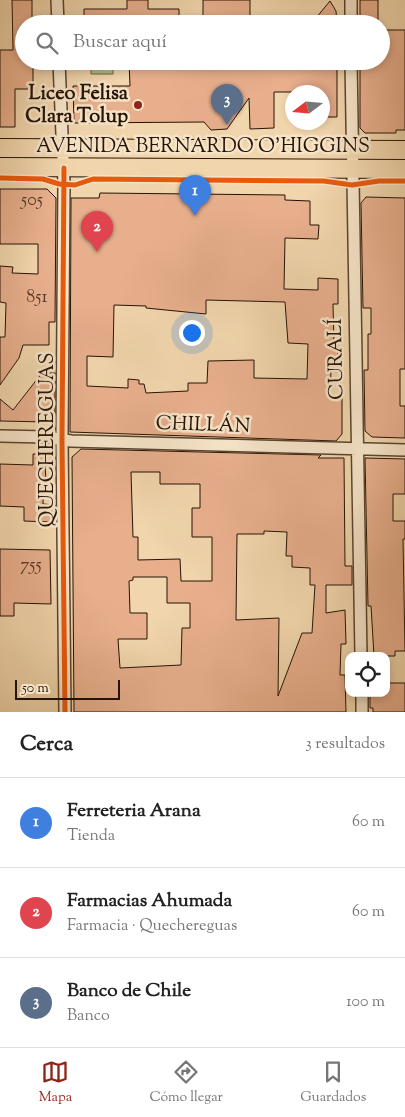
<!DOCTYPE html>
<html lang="es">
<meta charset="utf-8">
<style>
body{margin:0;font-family:"Sorts Mill Goudy",serif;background:#f2f2f2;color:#222}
.controls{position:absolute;right:15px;bottom:15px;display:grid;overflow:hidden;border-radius:10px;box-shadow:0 2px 8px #0003}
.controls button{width:45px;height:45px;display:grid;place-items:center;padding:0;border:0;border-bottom:1px solid #e0e0e0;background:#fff;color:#222;font:25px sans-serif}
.compass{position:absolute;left:285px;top:85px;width:45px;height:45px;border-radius:50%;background:#fff;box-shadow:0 2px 8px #0003;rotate:254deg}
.scale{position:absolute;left:15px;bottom:12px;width:105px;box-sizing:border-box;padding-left:5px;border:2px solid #261304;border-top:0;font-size:14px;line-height:18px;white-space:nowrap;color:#261304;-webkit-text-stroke:4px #f6e4c9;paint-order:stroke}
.you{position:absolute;left:191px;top:332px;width:18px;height:18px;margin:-12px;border:4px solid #fff;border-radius:50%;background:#1a73e8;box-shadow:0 0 0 8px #1a73e833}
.badge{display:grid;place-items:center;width:32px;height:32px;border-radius:50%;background:#8f2418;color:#fff;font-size:16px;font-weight:700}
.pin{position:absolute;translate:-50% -41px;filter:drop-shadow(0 1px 2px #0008)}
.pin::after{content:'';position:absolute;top:26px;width:18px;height:15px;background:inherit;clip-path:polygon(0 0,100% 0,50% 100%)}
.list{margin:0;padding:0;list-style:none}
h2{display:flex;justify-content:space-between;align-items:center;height:65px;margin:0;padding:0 20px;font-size:21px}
h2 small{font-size:16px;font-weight:400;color:#767676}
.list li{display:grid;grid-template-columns:32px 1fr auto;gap:15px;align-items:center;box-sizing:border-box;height:90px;padding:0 20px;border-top:1px solid #e0e0e0}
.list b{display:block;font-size:19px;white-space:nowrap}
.list p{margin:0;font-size:16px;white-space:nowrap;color:#767676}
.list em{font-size:16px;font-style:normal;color:#767676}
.icon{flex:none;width:28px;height:28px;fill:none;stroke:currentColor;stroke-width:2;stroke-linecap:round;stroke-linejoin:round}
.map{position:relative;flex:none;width:405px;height:712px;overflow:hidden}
.search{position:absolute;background:#fff;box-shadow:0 2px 8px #0003;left:15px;right:15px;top:15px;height:55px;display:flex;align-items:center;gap:12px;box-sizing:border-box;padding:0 18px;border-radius:28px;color:#767676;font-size:19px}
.sheet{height:335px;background:#fff}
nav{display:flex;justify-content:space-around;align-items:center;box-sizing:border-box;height:70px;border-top:1px solid #e0e0e0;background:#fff;font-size:14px;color:#767676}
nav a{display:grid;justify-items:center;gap:2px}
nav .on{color:#8f2418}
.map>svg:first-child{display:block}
</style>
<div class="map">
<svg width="405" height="712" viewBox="0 0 405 712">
<defs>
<pattern id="grass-tufts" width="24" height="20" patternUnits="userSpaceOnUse" patternTransform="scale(1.25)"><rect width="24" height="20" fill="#b8bd8a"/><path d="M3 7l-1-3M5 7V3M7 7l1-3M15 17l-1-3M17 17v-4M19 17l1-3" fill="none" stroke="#9ea275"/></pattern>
</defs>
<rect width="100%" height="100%" fill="#f1d5ac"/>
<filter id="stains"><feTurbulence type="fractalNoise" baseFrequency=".004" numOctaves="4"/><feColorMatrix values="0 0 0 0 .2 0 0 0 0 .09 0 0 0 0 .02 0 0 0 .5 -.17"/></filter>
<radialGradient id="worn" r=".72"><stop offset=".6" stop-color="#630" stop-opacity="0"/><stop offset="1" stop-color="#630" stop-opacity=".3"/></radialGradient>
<path fill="url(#grass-tufts)" stroke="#6f6847" d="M88,156L331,158V161L88,160Z"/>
<path fill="#b8bd8a" stroke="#6f6847" d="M91,61H113V74H91Z"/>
<path fill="#e8af8d" stroke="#261304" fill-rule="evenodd" d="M12,0H32V24H24V61H33V89H15V127H0V50H13Z
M127,0H148V9H179V24H84V9H127Z
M203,0H250V24H203Z
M360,0H378V24H360Z
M330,1L336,11L337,24H311Z
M381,30H405V130H396V133H365L360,128V61H381Z
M129,61H337V117H322V92H274V128L250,129L249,98L227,129L211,130L204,122L74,123L73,86H130Z
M0,189H47L56,198L55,322H49V345H23L19,358L0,385V337H5L6,303L0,302V266L13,267L12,273L38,274V244H0Z
M100,193L285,195V200L310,201V225H319L318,239L285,238L284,289L318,290V278L338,279V304H333L334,345H338L337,372L331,371L330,397H342V434L336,441L70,432L71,198H99ZM206,300L285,302L288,343L308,344L307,379L254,378V360L208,361L207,383H188V391L146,393L144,384H139V380L128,379V388L87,386V356L113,357L114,305L146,306V308L206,314Z
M366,197L405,198V369H400V406H405V438L372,437L365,431L364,370H368V334H371V308H363L361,203Z
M42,373H55V416L48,422L0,421V399L13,410Z
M81,449L321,455L318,458H344L345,566H352V585H326V613L345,610L346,644H341L340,675H345L346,712H74L72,457ZM131,472H160V484H200V508H192V537H212V581H181L180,559L138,560V537H133ZM264,531L287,532L286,556H292V567L310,568V585H315L312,633H302L278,696L279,618L236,620L237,534H264ZM133,577H167V603H190V628H182L181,665L120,668L118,639H147V613H130L129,581L133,580Z
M33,454H44L46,479L44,478L43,504L55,505V511L50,522L24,521V507L0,506V464L33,465Z
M365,458L405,459V494H393V521H405V539H403L405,651H395V656H374L371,606H368Z
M0,549L50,550L51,604L14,603V616H0Z
M386,683H405V712H373V708H370V693H386Z"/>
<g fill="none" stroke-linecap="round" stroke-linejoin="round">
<defs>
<path id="minor" d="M57,0L58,24
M351,0V24
M59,61L64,184L62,440L65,712
M351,61L361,656
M0,436L47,437L71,441L405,450
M362,693V712"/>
<path id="primary" d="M0,148L405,150
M0,167L405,169"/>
</defs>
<use href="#minor" stroke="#59442e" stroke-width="14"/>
<use href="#primary" stroke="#261304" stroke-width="20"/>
<use href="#minor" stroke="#f6e4c9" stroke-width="11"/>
<use href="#primary" stroke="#f1d5ac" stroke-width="18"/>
<defs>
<path id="cycleway" d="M64,168L62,440L65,712
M0,178L43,179L59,184L75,185L93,179L324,181L352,185L379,181H405"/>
</defs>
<use href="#cycleway" stroke="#f6e4c9" stroke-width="8"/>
<use href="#cycleway" stroke="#e8590c" stroke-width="5"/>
</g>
<circle fill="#8f2418" stroke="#f6e4c9" stroke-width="2" cx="138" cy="105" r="5"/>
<g text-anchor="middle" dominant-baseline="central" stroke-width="5" stroke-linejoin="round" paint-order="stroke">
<g font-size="18" fill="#563a26">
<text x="32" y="201">505</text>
<text x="37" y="298">851</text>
<text x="31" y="566">755</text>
</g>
<g font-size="20" font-weight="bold" fill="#261304" stroke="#f6e4c9" text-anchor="end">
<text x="128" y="94">Liceo Felisa<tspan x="128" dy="23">Clara Tolup</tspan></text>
</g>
<g font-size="20" fill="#261304" stroke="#f6e4c9">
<text x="203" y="147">AVENIDA BERNARDO O'HIGGINS</text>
<text transform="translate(337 359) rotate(-91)">CURALÍ</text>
<text transform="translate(203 426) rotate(2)">CHILLÁN</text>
<text transform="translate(48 440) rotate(-90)">QUECHEREGUAS</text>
</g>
</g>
<rect width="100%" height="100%" filter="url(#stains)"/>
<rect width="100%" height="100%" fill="url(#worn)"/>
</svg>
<div class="controls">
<button><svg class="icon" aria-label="locate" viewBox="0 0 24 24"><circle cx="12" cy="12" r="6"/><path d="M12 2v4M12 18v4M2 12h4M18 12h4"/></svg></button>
</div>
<svg class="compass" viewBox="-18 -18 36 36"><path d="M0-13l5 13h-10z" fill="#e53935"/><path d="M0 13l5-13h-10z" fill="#767676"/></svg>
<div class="scale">50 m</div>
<div class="you"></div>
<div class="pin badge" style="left:195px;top:216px;background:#3f7fe0">1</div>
<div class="pin badge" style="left:97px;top:252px;background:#e0444e">2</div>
<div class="pin badge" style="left:227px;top:125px;background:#5c6f8a">3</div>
<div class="search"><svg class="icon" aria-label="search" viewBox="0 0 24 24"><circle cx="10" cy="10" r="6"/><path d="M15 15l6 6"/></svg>Buscar aquí</div>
</div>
<section class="sheet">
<h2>Cerca<small>3 resultados</small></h2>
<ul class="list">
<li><span class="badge" style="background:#3f7fe0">1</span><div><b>Ferreteria Arana</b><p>Tienda</p></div><em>60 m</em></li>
<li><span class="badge" style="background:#e0444e">2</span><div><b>Farmacias Ahumada</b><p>Farmacia · Quechereguas</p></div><em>60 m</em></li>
<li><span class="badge" style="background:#5c6f8a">3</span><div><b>Banco de Chile</b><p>Banco</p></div><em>100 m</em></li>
</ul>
</section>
<nav>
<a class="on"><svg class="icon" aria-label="map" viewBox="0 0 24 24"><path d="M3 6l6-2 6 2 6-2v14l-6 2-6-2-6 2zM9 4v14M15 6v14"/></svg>Mapa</a>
<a><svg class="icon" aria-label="directions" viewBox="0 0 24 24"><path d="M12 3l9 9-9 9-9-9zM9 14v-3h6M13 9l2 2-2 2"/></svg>Cómo llegar</a>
<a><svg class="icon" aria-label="saved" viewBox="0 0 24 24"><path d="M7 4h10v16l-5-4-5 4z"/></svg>Guardados</a>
</nav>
